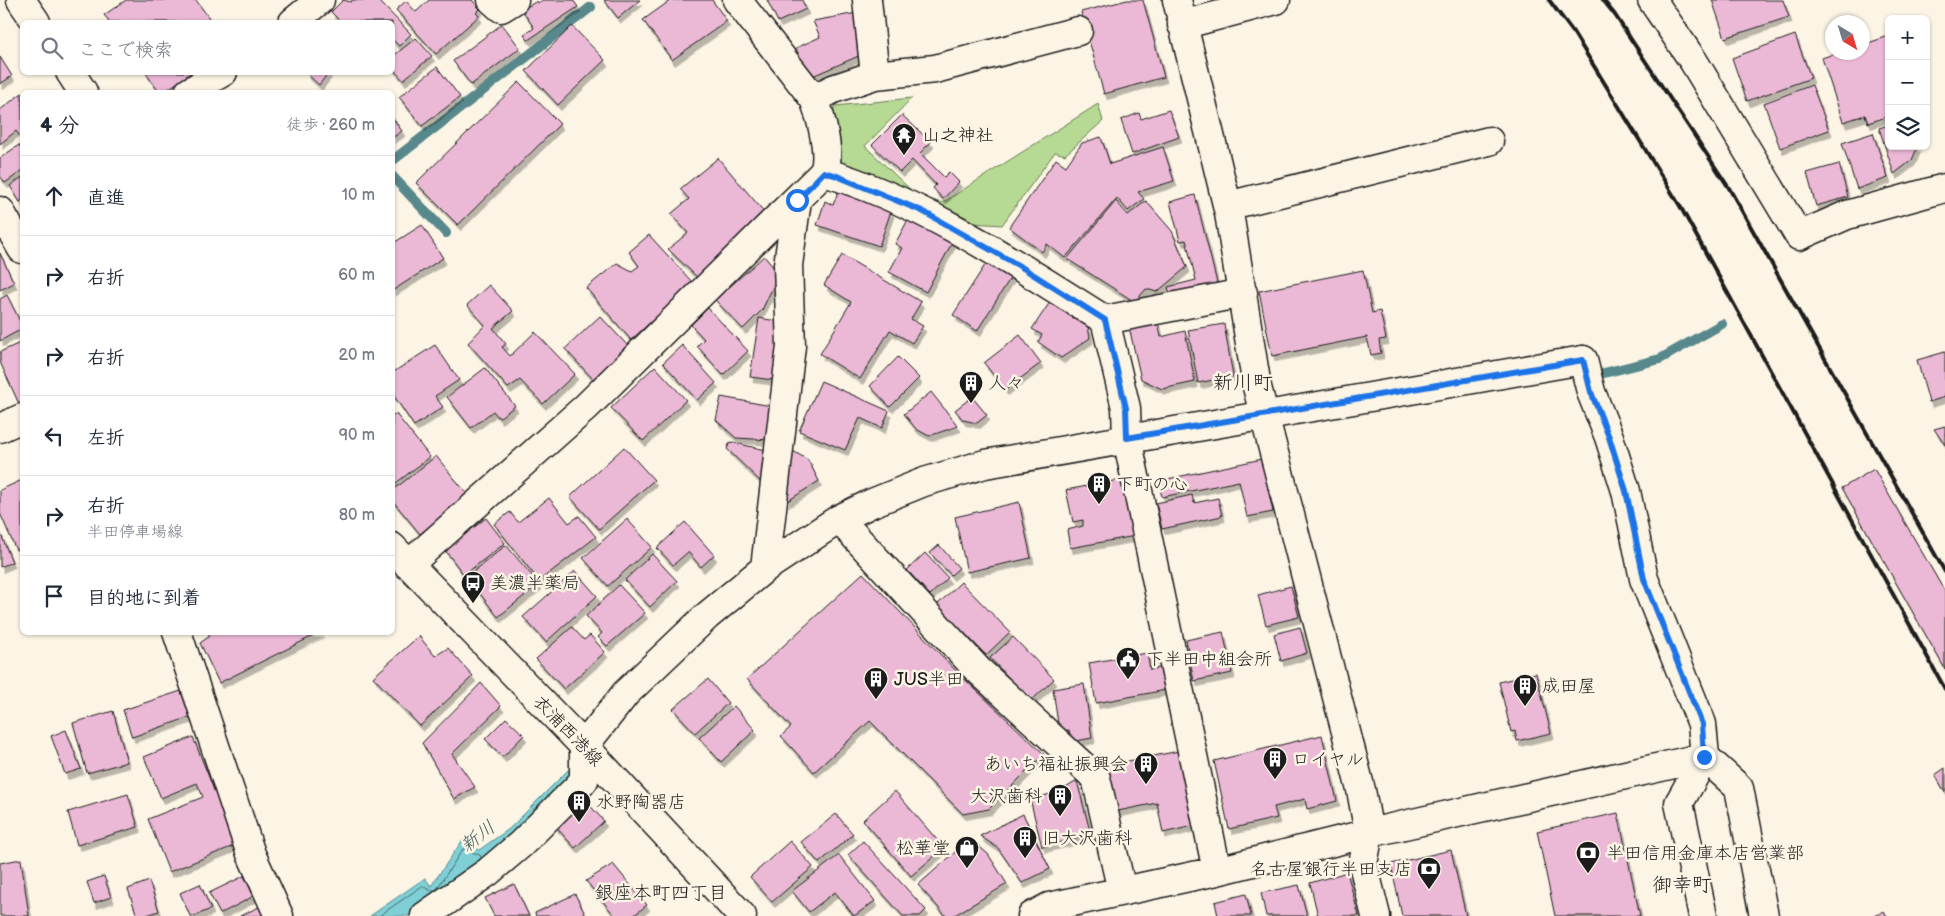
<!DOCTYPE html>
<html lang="ja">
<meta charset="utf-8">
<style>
body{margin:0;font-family:"Balsamiq Sans","Klee One",sans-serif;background:#f6f6f7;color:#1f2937}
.controls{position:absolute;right:15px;top:15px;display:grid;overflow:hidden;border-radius:8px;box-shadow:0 1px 4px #0004}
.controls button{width:45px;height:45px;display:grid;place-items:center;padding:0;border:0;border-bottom:1px solid #e0e1e3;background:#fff;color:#1f2937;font:25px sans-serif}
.compass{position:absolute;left:1825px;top:15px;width:45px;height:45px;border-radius:50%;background:#fff;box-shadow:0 1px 4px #0004;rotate:142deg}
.stop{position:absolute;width:15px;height:15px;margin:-11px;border:4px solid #1a73e8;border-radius:50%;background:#fff}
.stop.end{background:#1a73e8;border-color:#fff;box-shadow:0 1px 5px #0008}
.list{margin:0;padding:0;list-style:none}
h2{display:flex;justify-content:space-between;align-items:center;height:65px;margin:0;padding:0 20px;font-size:21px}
h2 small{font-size:16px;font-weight:400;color:#747a83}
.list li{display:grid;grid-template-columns:32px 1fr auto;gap:15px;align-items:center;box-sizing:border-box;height:80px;padding:0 20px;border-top:1px solid #e0e1e3}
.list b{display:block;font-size:19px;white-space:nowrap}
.list p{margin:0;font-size:16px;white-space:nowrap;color:#747a83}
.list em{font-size:16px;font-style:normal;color:#747a83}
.icon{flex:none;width:28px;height:28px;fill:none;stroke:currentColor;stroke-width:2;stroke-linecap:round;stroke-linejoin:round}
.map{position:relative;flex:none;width:1945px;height:916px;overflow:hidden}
.search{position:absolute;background:#fff;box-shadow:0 1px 4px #0004;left:20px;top:20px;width:375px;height:55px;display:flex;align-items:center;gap:12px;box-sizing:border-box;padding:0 18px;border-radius:8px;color:#747a83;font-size:19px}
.panel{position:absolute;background:#fff;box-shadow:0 1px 4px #0004;left:20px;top:90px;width:375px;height:545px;border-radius:8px}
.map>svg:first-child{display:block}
</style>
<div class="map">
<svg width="1945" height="916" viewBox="0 0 1945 916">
<defs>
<filter id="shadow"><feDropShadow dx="3" dy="5.5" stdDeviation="0" flood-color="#0004"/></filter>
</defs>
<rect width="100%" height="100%" fill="#fcf5e5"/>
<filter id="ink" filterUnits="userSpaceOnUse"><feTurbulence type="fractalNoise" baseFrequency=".02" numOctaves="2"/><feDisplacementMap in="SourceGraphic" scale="10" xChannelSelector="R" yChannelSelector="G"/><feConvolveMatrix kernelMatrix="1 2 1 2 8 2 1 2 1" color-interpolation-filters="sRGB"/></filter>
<g filter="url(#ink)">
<path fill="#b6d993" stroke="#697a58" d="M912,98L865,146L916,195L942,203L1098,104L1103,121L1065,155L1055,152L1002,225L957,222L833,165L828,120L835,106Z"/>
<path fill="#7fd0d6" stroke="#57888c" d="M568,770L575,779L516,838L414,916H370L425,878L431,886L462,841L479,850L509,829Z"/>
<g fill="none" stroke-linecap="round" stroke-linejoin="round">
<path stroke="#446466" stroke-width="1" d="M379,916L422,886L430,890H436L463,849L480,855L481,858"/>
<path stroke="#57888c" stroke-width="10" d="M392,161L591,7
M392,176L446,233
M1604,373L1660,359L1722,324"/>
</g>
<path fill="#ebb8d6" stroke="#1c1c1c" filter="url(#shadow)" d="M126,0H196L212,22H110L104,15Z
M343,0L351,2L352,0H378L411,34L399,46L392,39V22H341L331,12Z
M429,0H472L480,9L476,13L479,16L436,54L396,10L406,1L416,12Z
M543,0H573L578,7L528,40L524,35L534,28L522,10L537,1L538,3Z
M604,0H640L618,18Z
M671,0H712L727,21L672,60L643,20Z
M767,0H802L806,9L778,22Z
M1127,0H1143L1164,77L1104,94L1081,12Z
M1712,0H1783L1789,17L1725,38Z
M857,13L861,55L808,78L796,48L820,37L813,21Z
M502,24L520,48L471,85L453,61Z
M572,26L605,60L558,105L526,71Z
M1795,35L1811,78L1747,101L1732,58Z
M1889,36V116L1868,123L1865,115L1843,122L1822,58L1839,52H1862V45Z
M416,38L432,56L403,80L392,68V57Z
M0,57L12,76L0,84Z
M437,67L460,97L422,126L399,97Z
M145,72H192L164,92H159Z
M305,72H329L319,85Z
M519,82L560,124L458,225L416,183Z
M1812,85L1829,130L1780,148L1764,103Z
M22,93V137L21,138L16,131L0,144V110Z
M1169,110L1179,137L1132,154L1121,120L1139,113L1141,119Z
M902,115L931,142L920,153L944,177L949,172L959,182L943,199L933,188L936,185L912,160L900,172L872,145Z
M392,117L402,131L392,138Z
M1889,125V146H1918L1912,160L1894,174L1879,128Z
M1873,133L1888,178L1857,189L1842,143Z
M1101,137L1110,164L1163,147L1174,181L1138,192L1144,199L1128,211L1117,198L1065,258L1047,244L1042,252L1009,227L1056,159L1066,166L1082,143Z
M19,145L22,150V171L5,183L0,176V158Z
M718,158L766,214L700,280L668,249L688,233L671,214L689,199L680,189Z
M1839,164L1848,197L1816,206L1807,173Z
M22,177V200L20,202L10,186Z
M838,192L891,211L879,246L817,225L825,201L833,205Z
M1195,195L1217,283L1170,295L1168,287L1196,280L1186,240L1180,241L1170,202Z
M1116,201L1128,215L1146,201L1172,231L1187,267L1157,292L1146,289L1135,302L1067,259Z
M910,216L954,239L926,292L889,272L902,248L895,244Z
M422,225L443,258L392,291V244Z
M649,235L693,283L631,340L586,288L617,263L632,271L639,266L629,252Z
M0,253L14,283L0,290Z
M842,255L921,302L911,319L923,326L912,343L890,330L860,379L820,354L851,302L824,285Z
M764,256L779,274L762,310L743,329L715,300Z
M987,262L1011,277L977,331L953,315Z
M1363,270L1372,313L1380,311L1386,339L1379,340L1381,353L1371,355L1367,337L1272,356L1259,291Z
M489,285L513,311L493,328L506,344L502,347L510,356L535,332L575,374L543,404L520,380L508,388L468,343L485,325L467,305Z
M7,295L22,325V329L0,341V299Z
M1050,302L1088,327L1090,338L1061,358L1038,342L1042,335L1032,329Z
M708,308L748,351L723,375L697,346L704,339L691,325Z
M600,316L628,346L593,379L565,349Z
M759,318L782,322L773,380L750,377Z
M1158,322L1161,337L1185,331L1195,382L1162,389L1141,379L1129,327Z
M1224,324L1233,376L1198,383L1188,330Z
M1020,335L1041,363L1005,390L984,363Z
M22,342V402L19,404L0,362V352Z
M435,345L459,380L435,396L443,407L414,426L392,393V373Z
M682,345L716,383L697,400L663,363Z
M1945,352V397L1929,402L1917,360Z
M898,357L919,378L890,407L870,386Z
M655,366L686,400L643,441L611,408Z
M485,368L515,406L499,418L493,411L471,428L447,397Z
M821,381L889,411L882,428L860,418L845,450L799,431Z
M931,392L958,426L929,436L916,429L904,414Z
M721,397L777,407L771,440L736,438L716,420Z
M972,397L987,415L977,423L963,420L955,410Z
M396,414L430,457L392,486V416Z
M1945,426V445L1934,429Z
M730,442L766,450L763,484L727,449Z
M624,447L654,480L599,529L570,497Z
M793,451L808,460L819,481L786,502Z
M436,456L468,495L420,534L392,500V491Z
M1262,459L1273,512L1247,517L1239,481L1162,497L1158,481Z
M1874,469L1945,592V669L1842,488Z
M1124,479L1135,536L1070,548L1067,530L1083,526V520L1073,522L1066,490Z
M22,480V548L16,550L0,513V490Z
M1192,495L1194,503L1218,498L1222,516L1162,529L1156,503Z
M549,498L569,523L579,516L596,537L539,581L494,524L510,512L518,522Z
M1019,502L1031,558L967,572L955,517Z
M486,518L505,543L464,575L445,550Z
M627,519L652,547L608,586L583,558Z
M685,522L714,555L701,567L688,552L673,565L657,548Z
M0,532L12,562L0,567Z
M506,545L539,584L498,617L467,577Z
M939,545L959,568L951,575L930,553Z
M925,553L948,578L930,595L907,570Z
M652,554L677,581L650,607L625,580Z
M575,571L597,596L546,642L523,617Z
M863,573L959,674L1044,754L989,809L963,814L870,721L814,772L781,736L791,727L747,679Z
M961,582L1010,632L986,655L937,605Z
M619,585L645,613L607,646L598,637L602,633L586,616Z
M1291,586L1299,617L1266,625L1258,595Z
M572,627L584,640L590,635L605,652L564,689L536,659Z
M1300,627L1307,653L1281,661L1274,634Z
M207,632H321L219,683L200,643L210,636Z
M1223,632L1232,673L1194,681L1186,640Z
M419,636L435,656L448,648L473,676L420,726L373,677Z
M1013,637L1054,679L1031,701L990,658Z
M1147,653L1150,670L1162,667L1166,690L1096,703L1089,663Z
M1536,673L1551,733L1517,741L1515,731L1511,732L1499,682Z
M708,679L728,703L695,733L673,709Z
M481,683L501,706L452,754L475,787L454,799L422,743Z
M1084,684L1092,738L1071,742L1069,730L1059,731L1053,689Z
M181,691L190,717L132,737L123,710Z
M734,706L755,730L721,762L699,738Z
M113,711L127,762L87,773L73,723Z
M506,718L524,735L503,757L485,739Z
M66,730L81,769L65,774L51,736Z
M1322,735L1337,801L1307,809L1305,799L1274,807L1277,818L1229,829L1214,761Z
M193,737L236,845L169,872L148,819L203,797L197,783L161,798L144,757Z
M1179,751L1193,826L1163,833L1157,803L1113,812L1103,766Z
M1945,768V792L1935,775Z
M1077,781L1091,835L1042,847L1030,799L1059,792Z
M895,791L944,848L911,876L863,820Z
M128,794L138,827L77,845L68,812Z
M584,799L604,821L575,848L555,826Z
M1618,813L1640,916H1555L1537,831Z
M836,814L853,834L819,863L801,842Z
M1023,814L1050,869L1022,883L998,848L980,836Z
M970,839L988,854L1007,884L953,916H946L918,885Z
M790,841L813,867L772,902L750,877Z
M863,841L926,910L920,916H903L848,855Z
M1451,850L1466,916H1402L1391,864Z
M839,855L875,901L854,916L835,892L809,912L792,891Z
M21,859L29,916H0V863Z
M613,864L647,905L633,916H615L586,881Z
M1347,872L1359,916H1318L1310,883Z
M104,876L111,897L94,903L87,882Z
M244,876L254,896L220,914L209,893Z
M149,881L159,911L144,916H137L128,889Z
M200,884L211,909L194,916H190L180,893Z
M514,884L529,916H494L485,898Z
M1299,885L1307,916H1266L1261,893Z
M575,894L586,916H536L535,913Z
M1246,894L1251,916H1218L1215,902Z
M261,906L266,916H240Z
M1884,911L1887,916H1875Z"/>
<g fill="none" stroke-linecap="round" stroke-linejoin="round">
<defs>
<path id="minor" d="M492,0L501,8L514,0
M1177,0L1229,213L1257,387L1361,790L1369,833L1363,864L1376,916
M1652,0L1694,62L1799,236L1847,215L1945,188
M293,22L320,0
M1182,25L1276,0
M875,75L935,69L1078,31
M189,92L223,72
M814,99L833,89L875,75L867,0
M824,172C924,202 1017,265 1105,320L1126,408L1127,438L1217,871
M1227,206L1489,141
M0,211L22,249
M1105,320L1243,293
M0,428L22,418
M839,519L977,669L1096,778L1122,891
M408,565L586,407L824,172C831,154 821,117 814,99L737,0
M765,568L791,346L788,265L797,200
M177,632L251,854L279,916
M425,916L488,872L521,844L577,788L584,780V746L626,693L707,616L765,568L839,519L872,503L924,482L985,464L1583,360
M1032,916L1049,907L1217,871L1369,833L1705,757"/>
<path id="major" d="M21,0L36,22
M70,72L83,92
M1583,360L1591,392L1609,437L1626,491L1644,579L1702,724L1705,757L1679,803L1703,916
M392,547L584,746L742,916
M1705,757L1739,788L1764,916"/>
</defs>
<use href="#minor" stroke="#1c1c1c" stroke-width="31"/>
<use href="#major" stroke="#1c1c1c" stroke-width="31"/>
<use href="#minor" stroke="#fcf5e5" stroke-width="28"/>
<use href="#major" stroke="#fcf5e5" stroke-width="28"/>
<path stroke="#1c1c1c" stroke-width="4" d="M1549,0L1573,32L1680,206L1945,689
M1603,0L1615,15L1729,188L1945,572"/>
</g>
</g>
<g fill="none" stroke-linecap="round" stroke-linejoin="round" filter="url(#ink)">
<path stroke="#1a73e8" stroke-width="6" d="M797,200L824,172L837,176L922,211L1023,268L1105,320L1126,408L1127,438L1583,360L1591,392L1609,437L1626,491L1644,579L1702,724L1704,757"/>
</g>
<defs>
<symbol id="temple-pin" viewBox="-11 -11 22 30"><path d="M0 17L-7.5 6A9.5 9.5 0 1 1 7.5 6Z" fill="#1c1c1c" stroke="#fcf5e5"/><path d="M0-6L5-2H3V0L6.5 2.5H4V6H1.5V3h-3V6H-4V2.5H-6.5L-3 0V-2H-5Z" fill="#fff"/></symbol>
<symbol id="building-pin" viewBox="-11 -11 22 30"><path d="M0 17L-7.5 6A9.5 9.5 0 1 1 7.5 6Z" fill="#1c1c1c" stroke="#fcf5e5"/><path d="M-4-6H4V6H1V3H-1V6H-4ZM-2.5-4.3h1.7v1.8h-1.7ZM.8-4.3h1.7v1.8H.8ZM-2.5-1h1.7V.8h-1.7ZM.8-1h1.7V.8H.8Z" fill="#fff"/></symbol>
<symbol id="bus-pin" viewBox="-11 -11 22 30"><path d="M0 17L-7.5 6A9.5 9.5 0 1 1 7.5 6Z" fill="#1c1c1c" stroke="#fcf5e5"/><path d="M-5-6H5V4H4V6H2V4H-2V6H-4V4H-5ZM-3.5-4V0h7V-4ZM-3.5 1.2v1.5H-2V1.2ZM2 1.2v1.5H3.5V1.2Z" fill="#fff"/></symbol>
<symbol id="civic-pin" viewBox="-11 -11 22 30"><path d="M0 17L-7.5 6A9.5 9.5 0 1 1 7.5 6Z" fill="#1c1c1c" stroke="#fcf5e5"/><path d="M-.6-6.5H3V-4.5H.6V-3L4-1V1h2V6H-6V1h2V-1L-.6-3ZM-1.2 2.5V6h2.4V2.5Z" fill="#fff"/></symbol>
<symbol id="shop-pin" viewBox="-11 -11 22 30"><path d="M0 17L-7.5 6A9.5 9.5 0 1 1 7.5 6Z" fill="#1c1c1c" stroke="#fcf5e5"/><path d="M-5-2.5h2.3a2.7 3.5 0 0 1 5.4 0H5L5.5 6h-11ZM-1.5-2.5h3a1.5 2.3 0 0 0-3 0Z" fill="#fff"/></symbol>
<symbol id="bank-pin" viewBox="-11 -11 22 30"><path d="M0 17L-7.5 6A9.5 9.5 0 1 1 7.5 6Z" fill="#1c1c1c" stroke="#fcf5e5"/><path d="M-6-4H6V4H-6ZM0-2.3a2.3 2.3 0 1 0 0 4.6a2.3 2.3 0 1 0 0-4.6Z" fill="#fff"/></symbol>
</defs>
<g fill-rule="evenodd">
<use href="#temple-pin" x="890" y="121" width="28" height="38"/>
<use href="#building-pin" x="957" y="369" width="28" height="38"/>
<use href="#building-pin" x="1085" y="470" width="28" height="38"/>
<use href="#bus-pin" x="459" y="569" width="28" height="38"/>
<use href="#civic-pin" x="1114" y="645" width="28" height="38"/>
<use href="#building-pin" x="862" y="665" width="28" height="38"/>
<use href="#building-pin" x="1511" y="672" width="28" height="38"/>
<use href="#building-pin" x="1261" y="745" width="28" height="38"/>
<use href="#building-pin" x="1132" y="750" width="28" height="38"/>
<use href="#building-pin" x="1046" y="782" width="28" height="38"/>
<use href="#building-pin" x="565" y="788" width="28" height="38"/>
<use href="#building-pin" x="1011" y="824" width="28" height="38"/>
<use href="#shop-pin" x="953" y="834" width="28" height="38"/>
<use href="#bank-pin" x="1574" y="839" width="28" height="38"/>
<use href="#bank-pin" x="1415" y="855" width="28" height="38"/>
</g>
<g text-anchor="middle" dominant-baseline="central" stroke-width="5" stroke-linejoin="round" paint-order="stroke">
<g font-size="18" fill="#1c1c1c" stroke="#fcf5e5" text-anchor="start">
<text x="922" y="135">山之神社</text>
<text x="988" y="383">人々</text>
<text x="1116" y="484">下町の心</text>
<text x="490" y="583">美濃半薬局</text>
<text x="1146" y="659">下半田中組会所</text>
<text x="894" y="679">JUS半田</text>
<text x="1542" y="686">成田屋</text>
<text x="1292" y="759">ロイヤル</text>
<text x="1128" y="764" text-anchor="end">あいち福祉振興会</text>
<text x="1042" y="796" text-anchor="end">大沢歯科</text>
<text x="596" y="802">水野陶器店</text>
<text x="1042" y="838">旧大沢歯科</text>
<text x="950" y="848" text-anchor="end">松華堂</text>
<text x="1606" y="853">半田信用金庫本店営業部</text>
<text x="1412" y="869" text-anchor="end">名古屋銀行半田支店</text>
</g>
<g font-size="18" fill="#1c1c1c" stroke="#fcf5e5">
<text transform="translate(568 731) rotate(46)">衣浦西港線</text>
</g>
<g font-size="19" font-style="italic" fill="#3f5b5d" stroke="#fcf5e5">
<text transform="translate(478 837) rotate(-38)">新川</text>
</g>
<g font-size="19" fill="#1c1c1c" stroke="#fcf5e5">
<text x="661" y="893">銀座本町四丁目</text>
</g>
<g font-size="20" fill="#1c1c1c" stroke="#fcf5e5">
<text x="1243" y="383">新川町</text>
<text x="1682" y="885">御幸町</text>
</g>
</g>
</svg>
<div class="controls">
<button>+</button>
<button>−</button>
<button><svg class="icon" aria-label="layers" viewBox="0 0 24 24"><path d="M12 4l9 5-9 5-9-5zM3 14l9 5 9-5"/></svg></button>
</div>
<svg class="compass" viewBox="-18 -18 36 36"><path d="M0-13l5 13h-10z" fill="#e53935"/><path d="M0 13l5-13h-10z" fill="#747a83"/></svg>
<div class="stop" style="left:797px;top:200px"></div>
<div class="stop end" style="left:1704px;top:757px"></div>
<div class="search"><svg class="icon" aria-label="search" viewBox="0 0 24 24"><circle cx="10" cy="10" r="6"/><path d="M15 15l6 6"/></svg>ここで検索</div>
<section class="panel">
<h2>4 分<small>徒歩 · 260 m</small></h2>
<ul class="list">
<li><svg class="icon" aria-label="ahead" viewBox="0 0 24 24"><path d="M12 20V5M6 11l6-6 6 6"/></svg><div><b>直進</b></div><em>10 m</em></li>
<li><svg class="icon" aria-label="right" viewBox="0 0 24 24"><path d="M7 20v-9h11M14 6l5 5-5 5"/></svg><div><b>右折</b></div><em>60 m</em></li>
<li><svg class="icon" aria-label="right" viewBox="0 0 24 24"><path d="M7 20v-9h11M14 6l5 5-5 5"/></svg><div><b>右折</b></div><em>20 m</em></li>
<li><svg class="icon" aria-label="left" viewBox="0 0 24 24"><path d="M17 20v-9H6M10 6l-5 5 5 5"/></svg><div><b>左折</b></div><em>90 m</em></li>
<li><svg class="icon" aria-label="right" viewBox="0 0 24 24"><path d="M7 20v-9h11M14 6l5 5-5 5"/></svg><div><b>右折</b><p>半田停車場線</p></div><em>80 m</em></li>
<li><svg class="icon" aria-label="arrive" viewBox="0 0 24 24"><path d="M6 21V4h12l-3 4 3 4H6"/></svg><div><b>目的地に到着</b></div></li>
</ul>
</section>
</div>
